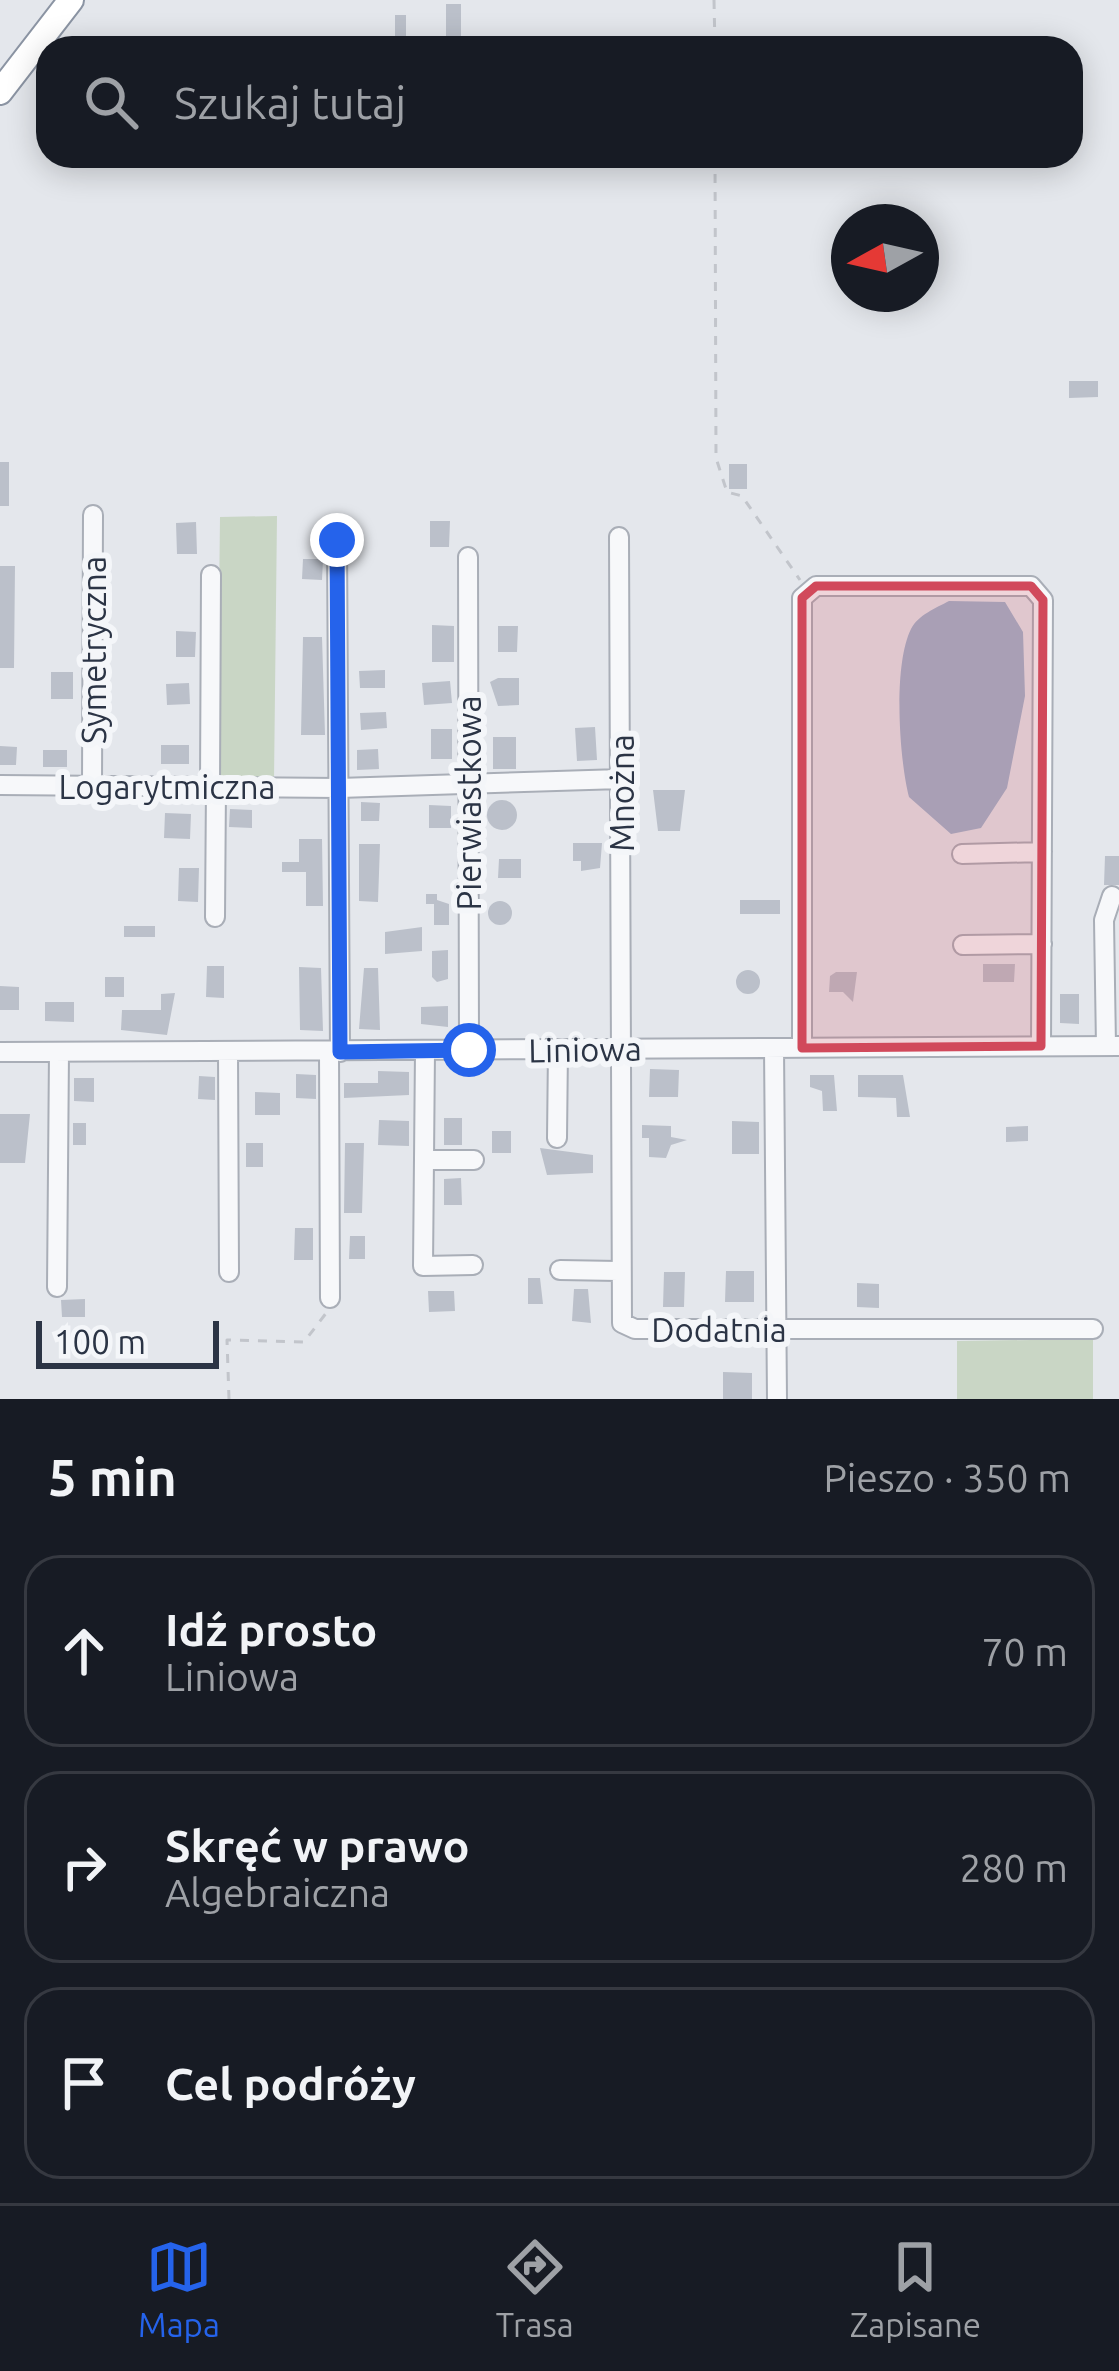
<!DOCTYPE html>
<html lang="pl">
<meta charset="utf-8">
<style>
body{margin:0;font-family:Ubuntu,sans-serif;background:#242831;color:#f1f3f6}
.compass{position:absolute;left:831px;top:204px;width:108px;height:108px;border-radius:50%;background:#171b24;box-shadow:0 6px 30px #0003;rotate:262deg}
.scale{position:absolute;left:36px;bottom:30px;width:183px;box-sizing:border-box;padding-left:12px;border:6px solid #2b3445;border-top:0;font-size:33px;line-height:42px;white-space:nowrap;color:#2b3445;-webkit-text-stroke:9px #f4f6f9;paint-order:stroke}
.stop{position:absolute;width:36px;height:36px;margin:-27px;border:9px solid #2563eb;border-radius:50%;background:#fff}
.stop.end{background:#2563eb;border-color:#fff;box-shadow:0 3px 12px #0008}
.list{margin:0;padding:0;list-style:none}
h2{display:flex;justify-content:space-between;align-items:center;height:156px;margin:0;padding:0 48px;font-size:51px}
h2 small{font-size:39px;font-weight:400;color:#9ea1a6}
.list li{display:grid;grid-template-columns:78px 1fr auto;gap:36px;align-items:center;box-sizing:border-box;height:192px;margin:0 24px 24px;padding:0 24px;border:3px solid #363941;border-radius:36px}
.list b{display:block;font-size:45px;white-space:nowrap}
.list p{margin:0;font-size:39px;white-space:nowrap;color:#9ea1a6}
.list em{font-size:39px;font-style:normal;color:#9ea1a6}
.icon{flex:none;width:66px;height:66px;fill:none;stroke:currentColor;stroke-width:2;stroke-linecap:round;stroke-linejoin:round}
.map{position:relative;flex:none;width:1119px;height:1399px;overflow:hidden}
.search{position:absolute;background:#171b24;box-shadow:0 6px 30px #0003;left:36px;right:36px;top:36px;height:132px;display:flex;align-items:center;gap:30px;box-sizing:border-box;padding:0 42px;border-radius:36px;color:#9ea1a6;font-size:45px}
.sheet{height:804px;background:#171b24}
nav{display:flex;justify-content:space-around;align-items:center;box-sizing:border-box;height:168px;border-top:3px solid #363941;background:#171b24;font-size:33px;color:#9ea1a6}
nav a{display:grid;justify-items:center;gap:6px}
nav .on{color:#2563eb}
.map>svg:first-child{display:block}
</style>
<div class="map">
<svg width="1119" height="1399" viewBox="0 0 1119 1399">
<rect width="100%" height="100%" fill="#e4e7ec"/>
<path fill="#c9d6c5" d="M277,516L274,781L217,780L220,517Z
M1093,1339V1399H957V1341Z"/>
<path fill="#9fb4cc" d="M949,601L1005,602L1023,632L1025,696L1007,788L981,828L951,834L909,797C899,758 893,665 911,629C918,615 936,608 949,601Z"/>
<path fill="#bbc0ca" d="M446,4H461V48H446Z
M395,15H406V48H395Z
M1069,381H1098V397L1069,398Z
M0,462H9V506H0Z
M729,464H747V489H729Z
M430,521H450L449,547H430Z
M196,522L197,554H177L176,523Z
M303,559H323L322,580L302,579Z
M0,566H15L14,668H0Z
M432,625L454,626V662H432Z
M498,626H518L517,652H498Z
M176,631L196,632L195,657H176Z
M303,637H322L325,735H301Z
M385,670V688H360L359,671Z
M51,672H73V699H51Z
M498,678H519V705L498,706L490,682Z
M450,681L452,703L424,705L422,683Z
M189,683L190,704L167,705L166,684Z
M386,712L387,728L361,730L360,713Z
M595,727L597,760L577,761L575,728Z
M431,729H452V759H431Z
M493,737H516V769H493Z
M161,745H189V764H161Z
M0,746L17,747L16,765H0Z
M378,749L379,769L357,770V750Z
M43,750H67V767H43Z
M653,790H685L680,831H658Z
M487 815a15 15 0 1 1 30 0a15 15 0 1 1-30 0Z
M361,802L380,803L379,821H361Z
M429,805L451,806V828H429Z
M230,809L252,810V828L229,827Z
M165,813L191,814L190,839L164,838Z
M299,839H322L323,906H306V872H282V862H299Z
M573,843H602L600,868L581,871V861H573Z
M359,844H380L378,902L359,901Z
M1105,856H1119V885H1104Z
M499,859H521V878H498Z
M179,868H199L198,902L178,901Z
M426,894H437V900L449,904V925H434V904H426Z
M740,900H780V914H740Z
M488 913a12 12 0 1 1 24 0a12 12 0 1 1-24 0Z
M124,926H155V937H124Z
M422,927V951L385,954V932Z
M448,950V979L437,982L432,977V951Z
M983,964H1015L1014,982H983Z
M207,966H224V998L206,997Z
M299,967L321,968L323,1031L300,1030Z
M364,968H378L380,1030L359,1029Z
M736 982a12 12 0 1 1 24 0a12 12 0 1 1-24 0Z
M836,972H857L853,1002L843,992H829L830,976Z
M105,977H124V997H105Z
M0,986L19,987V1010H0Z
M175,993L167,1035L121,1030L122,1010H161V994Z
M1060,994H1079V1024L1060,1023Z
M45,1002H74V1022L45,1021Z
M448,1006V1027L421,1024V1007Z
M650,1069L679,1070L678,1097H649Z
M378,1071L409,1072V1095L344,1098V1083H378Z
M296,1074L316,1075V1099L296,1098Z
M810,1075H834L837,1111H823L822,1091L810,1087Z
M858,1075H903L910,1117H897L896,1098L858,1097Z
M199,1076L215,1077V1100L198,1099Z
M74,1078H94V1102L74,1101Z
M255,1092L280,1093V1115H255Z
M0,1114H30L25,1163H0Z
M444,1118H462V1145H444Z
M379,1120L409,1121V1146L378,1145Z
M732,1121L759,1122V1154H732Z
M73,1123H86V1145H73Z
M642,1125L671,1126V1137L687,1140L671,1145L666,1158L649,1157V1138H642Z
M1028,1126V1141L1006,1142V1127Z
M492,1131H511V1153H492Z
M246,1143H263V1167H246Z
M345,1143H364L362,1213H344Z
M540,1148L593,1155V1173L547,1175Z
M461,1178L462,1205H444V1179Z
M295,1228H313V1260H294Z
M350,1236H365V1259H349Z
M726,1271H754V1302H725Z
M664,1272H685L684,1307H663Z
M528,1278H540L543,1304H528Z
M857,1283L879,1284V1308L857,1307Z
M574,1289H588L591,1323L572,1321Z
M428,1291H454L455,1311L429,1312Z
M85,1299V1317H62L61,1300Z
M723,1372L752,1373V1399H723Z"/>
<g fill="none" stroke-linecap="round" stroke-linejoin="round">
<defs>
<path id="minor" d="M619,537L622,1323L635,1329H1093
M337,540L340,1052
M468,557L469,1050
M0,785L339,788L621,779
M92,785L93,515
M210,786L211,575
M962,854L1042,852
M215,917L216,786
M963,945L1042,944
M1106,1046L1104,920L1112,896
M774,1048L777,1399
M802,1048V598L816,586H1031L1043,600L1041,1046
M425,1051L423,1266L473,1265
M0,1052L1119,1046
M228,1052L229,1272
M329,1052L330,1298
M557,1138L558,1049
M424,1160H474
M560,1270L618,1271
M57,1287L59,1052"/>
<path id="highway" d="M0,92L71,0"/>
</defs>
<use href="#minor" stroke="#a9aeb7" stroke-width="22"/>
<use href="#highway" stroke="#8b94a3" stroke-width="28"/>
<path stroke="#c2c5cb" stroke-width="3" stroke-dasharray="9 9" stroke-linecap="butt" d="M714,0L715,48
M715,156L716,458L727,492L742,496L800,580
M229,1399L227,1340L304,1342L327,1312"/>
<use href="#minor" stroke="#f7f8fa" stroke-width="18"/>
<use href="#highway" stroke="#fff" stroke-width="24"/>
</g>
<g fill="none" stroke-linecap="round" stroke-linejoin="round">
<path stroke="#2563eb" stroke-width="15" d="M337,540L340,1052L469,1050"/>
</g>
<path fill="#d1495b" fill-opacity="0.2" stroke="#d1495b" stroke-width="9" stroke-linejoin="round" d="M816,586H1031L1043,600L1041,1046L802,1048V598Z"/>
<g text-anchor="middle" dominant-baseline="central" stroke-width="12" stroke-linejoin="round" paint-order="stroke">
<g font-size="33" fill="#2b3445" stroke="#f4f6f9">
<text transform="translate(93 650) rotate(-90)">Symetryczna</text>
<text x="167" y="786">Logarytmiczna</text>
<text transform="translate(621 793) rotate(-90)">Mnożna</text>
<text transform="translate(468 803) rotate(-90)">Pierwiastkowa</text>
<text transform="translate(585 1049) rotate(-1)">Liniowa</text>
<text x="719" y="1329">Dodatnia</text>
</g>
</g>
</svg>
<svg class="compass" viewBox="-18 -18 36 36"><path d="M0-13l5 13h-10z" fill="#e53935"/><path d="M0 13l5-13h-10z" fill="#9ea1a6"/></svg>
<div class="scale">100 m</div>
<div class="stop" style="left:469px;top:1050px"></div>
<div class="stop end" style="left:337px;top:540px"></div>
<div class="search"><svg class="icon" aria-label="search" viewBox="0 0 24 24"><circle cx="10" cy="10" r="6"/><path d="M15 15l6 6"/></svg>Szukaj tutaj</div>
</div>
<section class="sheet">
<h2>5 min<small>Pieszo · 350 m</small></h2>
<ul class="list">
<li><svg class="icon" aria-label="ahead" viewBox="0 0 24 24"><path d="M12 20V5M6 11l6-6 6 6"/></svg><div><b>Idź prosto</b><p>Liniowa</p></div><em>70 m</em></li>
<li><svg class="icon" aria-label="right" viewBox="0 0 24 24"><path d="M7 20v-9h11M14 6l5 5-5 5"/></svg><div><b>Skręć w prawo</b><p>Algebraiczna</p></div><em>280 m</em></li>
<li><svg class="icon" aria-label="arrive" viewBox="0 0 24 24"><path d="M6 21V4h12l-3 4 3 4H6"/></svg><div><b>Cel podróży</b></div></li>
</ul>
</section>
<nav>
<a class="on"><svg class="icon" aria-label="map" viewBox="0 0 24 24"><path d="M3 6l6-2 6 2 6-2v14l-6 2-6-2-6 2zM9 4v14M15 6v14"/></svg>Mapa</a>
<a><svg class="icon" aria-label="directions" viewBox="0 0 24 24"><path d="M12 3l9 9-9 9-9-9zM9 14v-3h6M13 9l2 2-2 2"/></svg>Trasa</a>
<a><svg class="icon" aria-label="saved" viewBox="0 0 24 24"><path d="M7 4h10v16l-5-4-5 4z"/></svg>Zapisane</a>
</nav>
